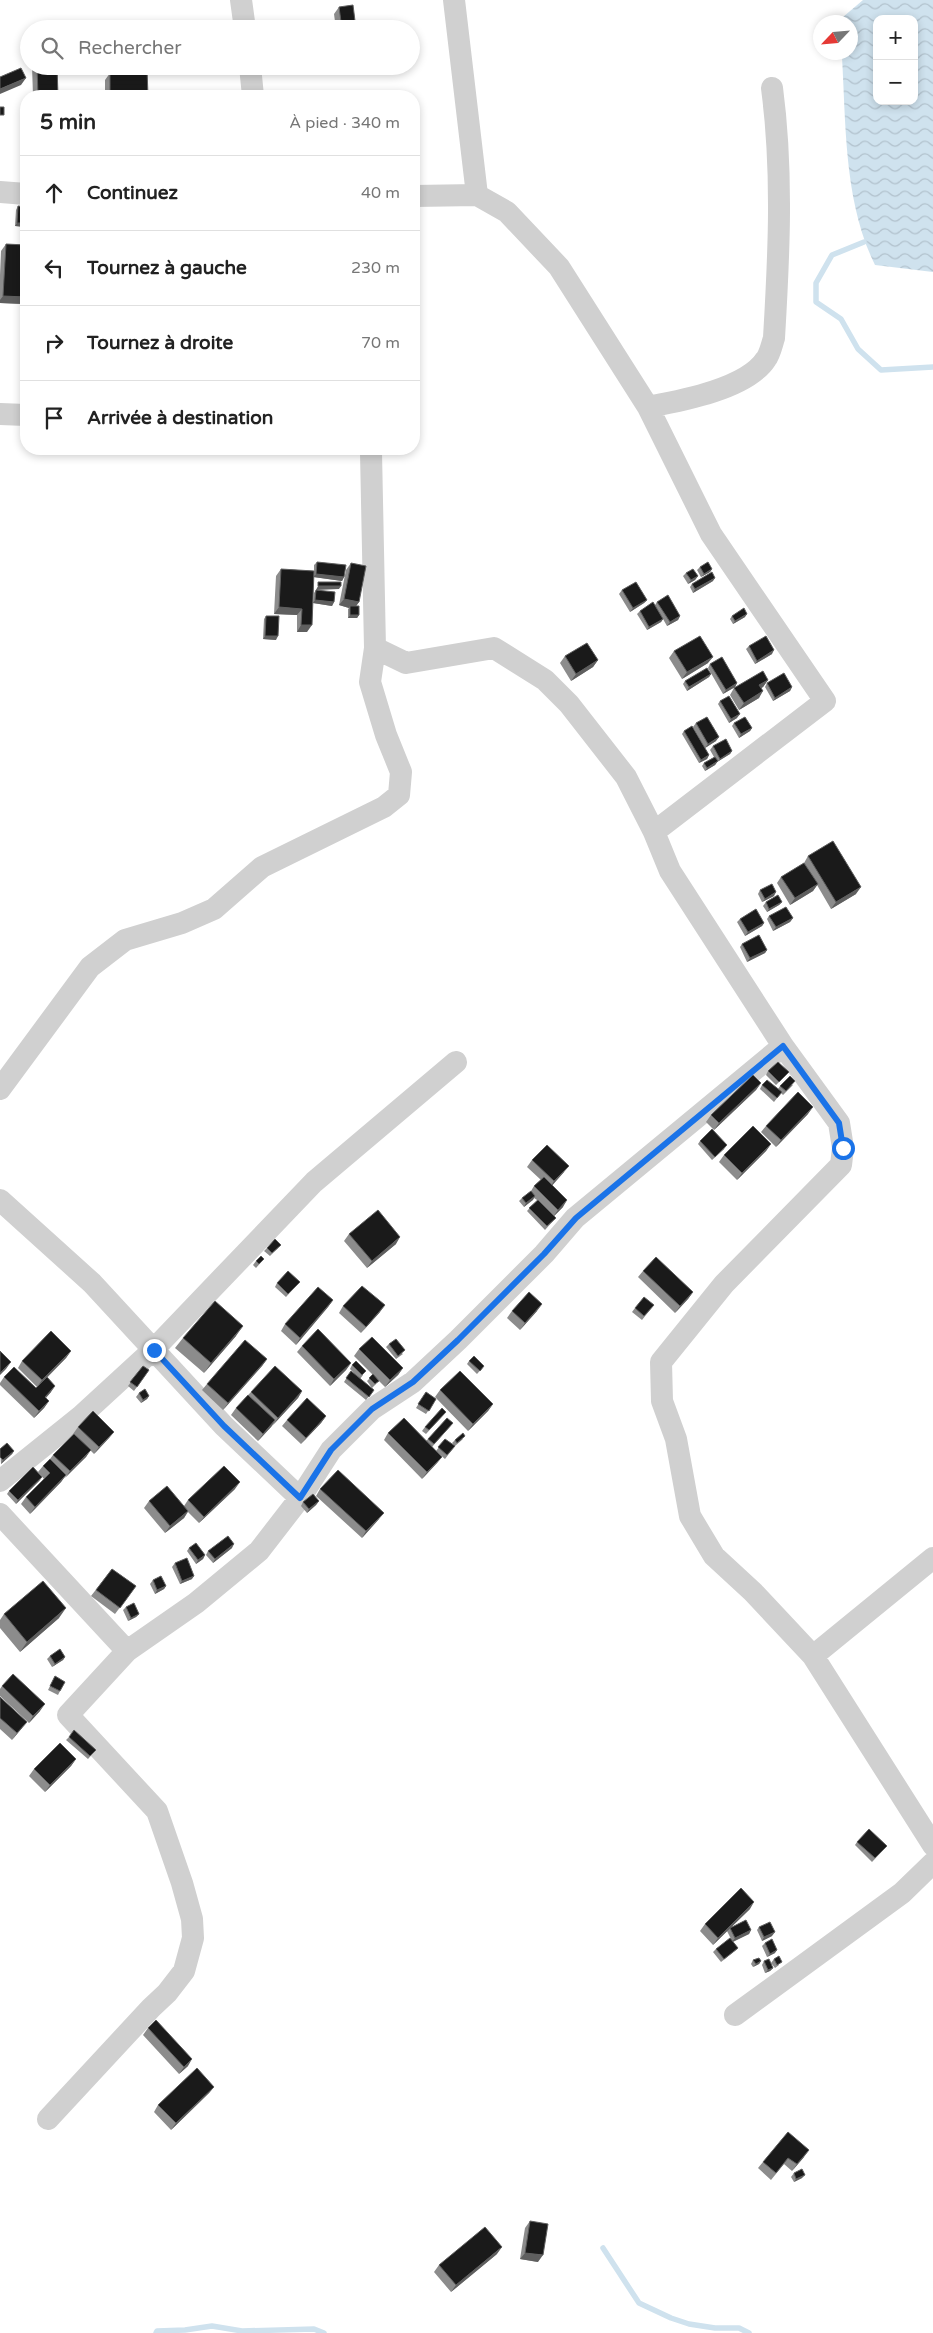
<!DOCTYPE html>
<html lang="fr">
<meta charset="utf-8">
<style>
body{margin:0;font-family:"Varela Round",sans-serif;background:#f6f6f6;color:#222}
.controls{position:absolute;right:15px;top:15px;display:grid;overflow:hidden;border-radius:10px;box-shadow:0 2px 8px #0003}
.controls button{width:45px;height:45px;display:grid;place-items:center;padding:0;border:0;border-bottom:1px solid #e0e0e0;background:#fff;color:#222;font:25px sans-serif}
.compass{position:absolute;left:813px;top:15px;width:45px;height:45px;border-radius:50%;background:#fff;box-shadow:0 2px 8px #0003;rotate:244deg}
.stop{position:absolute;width:15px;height:15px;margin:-11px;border:4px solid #1a73e8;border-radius:50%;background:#fff}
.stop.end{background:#1a73e8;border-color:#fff;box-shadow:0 1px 5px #0008}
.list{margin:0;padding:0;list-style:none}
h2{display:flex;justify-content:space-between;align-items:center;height:65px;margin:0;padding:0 20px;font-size:21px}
h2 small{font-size:16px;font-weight:400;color:#767676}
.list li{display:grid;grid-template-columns:32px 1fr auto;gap:15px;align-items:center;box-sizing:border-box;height:75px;padding:0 20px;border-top:1px solid #e0e0e0}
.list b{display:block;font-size:19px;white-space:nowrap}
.list em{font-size:16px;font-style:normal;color:#767676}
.icon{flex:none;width:28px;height:28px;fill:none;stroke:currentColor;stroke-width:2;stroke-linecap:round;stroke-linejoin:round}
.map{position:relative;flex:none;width:933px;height:2333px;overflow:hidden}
.search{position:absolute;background:#fff;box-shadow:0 2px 8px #0003;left:20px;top:20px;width:400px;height:55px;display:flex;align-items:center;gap:12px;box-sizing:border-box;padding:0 18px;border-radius:28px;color:#767676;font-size:19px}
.panel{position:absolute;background:#fff;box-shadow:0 2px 8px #0003;left:20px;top:90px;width:400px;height:365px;border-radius:20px}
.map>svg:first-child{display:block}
</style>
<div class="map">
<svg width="933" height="2333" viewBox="0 0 933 2333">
<defs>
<pattern id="water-waves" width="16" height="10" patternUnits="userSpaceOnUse" patternTransform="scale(1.25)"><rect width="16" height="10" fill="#cfe2ee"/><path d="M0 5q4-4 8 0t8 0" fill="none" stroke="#b2c2cd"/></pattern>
</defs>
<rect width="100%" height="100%" fill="#fff"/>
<path fill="url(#water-waves)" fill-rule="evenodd" d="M863,0H933V272L875,265C844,202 846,126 842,57V53L850,52V22H843V17ZM877,19H914V101H877Z"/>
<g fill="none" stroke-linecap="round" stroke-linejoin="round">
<path stroke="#cfe2ee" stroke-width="5.5" d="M864,242L832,255L816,283V302L841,319L858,349L881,370L933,367
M603,2248L639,2303L671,2318L689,2324L715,2328H739L749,2333
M156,2333L157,2331L185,2330L212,2326L242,2331L314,2329L324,2333"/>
<path stroke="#d0d0d0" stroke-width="22" d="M241,0L245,29
M454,0L477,195
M250,66L253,96
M0,192L26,194
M414,196L477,195L507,212L559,267L648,407L711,534L825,701L654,832
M648,407C680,401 747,389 766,359C770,354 772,344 774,338C779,254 783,171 772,88
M0,414L26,415
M375,648L406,663L494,648L545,680L569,704L626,777L654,832L670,871L783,1046L839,1123L843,1148L841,1165L724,1284L661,1362L662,1401L676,1439L690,1516L714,1556L753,1592L813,1656L933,1845
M0,1089L90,967L125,940L182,923L214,909L262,867L384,807L399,795L401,772L386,735L370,682L375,648L371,452L369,449
M0,1200L92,1283L224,1426L300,1498
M0,1481L81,1416L154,1349L314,1182L456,1062
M0,1514L127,1651
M813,1656L933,1558
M735,2015L902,1893L933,1863
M48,2119L151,2008L167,1993L184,1971L193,1938L192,1919L182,1883L157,1811L68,1715L127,1651L196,1603L259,1551L300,1498L331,1450L372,1409L413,1382L458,1340L544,1254L575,1218L783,1046"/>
</g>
<path fill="#8c8c8c" d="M339,7L356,29H336L334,14Z
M32,66H57L58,96H33Z
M132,69L148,96H105V80L110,73H130Z
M18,206L26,227L15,226L16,210Z
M6,244L26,245V300L24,304L0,303V275L1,251Z
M317,562L344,577L342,581L314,577L307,632H297V615L274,614L276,576L281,569L314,571V565Z
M351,563L359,602L356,606L359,615L357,618H348V609L349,608L339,605L346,570Z
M700,567L712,569L710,572L701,577L697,570Z
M686,573L698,576L695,580L688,584L683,576Z
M713,581L693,593L690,587L692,584Z
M316,590L334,602L332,606L313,603L314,593Z
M622,590L647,600L644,603L630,612L619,594Z
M657,602L680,616L678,620L667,626L663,619L661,622L647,630L637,614L640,611L655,605Z
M266,616L276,640L263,639L264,619Z
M732,616L745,617L733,624L730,619Z
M749,646L772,654L755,664L746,649Z
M674,651L708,663L682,679L669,658Z
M565,656L598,660L593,667L571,681L560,663Z
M710,664L737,683L735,687L723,694L708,668Z
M711,674L709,677L687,691L683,684L685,681Z
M768,680L763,687L761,688L759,698L739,710L730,695L734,688Z
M767,683L792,687L790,691L773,701L765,687Z
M720,701L737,718L729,723L718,704Z
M696,723L716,741L705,748L693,727Z
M734,723L752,728L750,731L739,738L732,726Z
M684,731L709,755L707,759L699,763L682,734Z
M713,746L732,751L730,754L717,762L715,765L705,771L702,766L704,763L714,757L710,750Z
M808,856L856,894L831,909L817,885L813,891L790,905L777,883L781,877L804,863Z
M760,890L774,896L762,902L758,894Z
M766,902H782L779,905L767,912L763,906Z
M769,916L793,918L790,922L773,931L767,919Z
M740,919L764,923L762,926L745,936L737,922Z
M742,944L767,950L765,953L747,962L740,947Z
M768,1071L789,1072L776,1085L766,1075Z
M761,1083L756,1090L714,1130L706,1122L711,1115Z
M762,1085L778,1089L780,1086L793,1085L783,1095L781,1093L774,1102L760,1089Z
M808,1114L776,1147L761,1132L766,1126Z
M700,1141L724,1149L712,1160L698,1144Z
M771,1144L766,1151L737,1180L719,1162L724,1155Z
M532,1160L564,1172L552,1185L563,1207L554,1216L553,1221L545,1230L527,1211L537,1200L534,1198L524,1207L519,1201L522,1198L531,1191L534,1186L541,1180L527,1167Z
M349,1234L396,1244L367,1268L344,1241Z
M267,1248H278L270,1256L264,1251Z
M264,1259L256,1268L253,1265L256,1261Z
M643,1271L693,1292L688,1299L675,1313L638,1277Z
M277,1283L297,1285L286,1297L275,1287Z
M333,1300L328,1307L296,1345L281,1331L285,1324Z
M654,1305L642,1320L632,1312L635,1308Z
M343,1306L380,1312L361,1333L339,1313Z
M512,1311H537L520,1330L507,1318Z
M236,1336L204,1373L175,1348L183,1338Z
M389,1344L403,1354L396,1359L386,1347Z
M302,1346L351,1363L346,1370L330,1386L297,1352Z
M359,1349L403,1368L398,1375L385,1387L377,1379L376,1384L372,1388L367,1381L373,1375L354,1356Z
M71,1351L66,1358L43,1382L51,1392L46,1398L49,1401L44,1408L34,1418L0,1385V1383L4,1377L36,1388L37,1387L18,1368L22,1361Z
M267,1359L262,1366L223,1410L202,1390L207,1384Z
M469,1361L484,1366L477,1374L467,1364Z
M352,1365L363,1375L360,1379L374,1390L366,1400L344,1382L351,1371L356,1375L350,1369Z
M143,1366L149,1370L134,1391L128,1386Z
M440,1390L493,1404L488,1411L468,1431L435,1397Z
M302,1391L298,1398L258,1441L231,1415L236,1408L251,1392Z
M426,1392L436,1399L426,1414L416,1408Z
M139,1393L149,1396L147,1399L141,1403L136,1397Z
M446,1412L426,1434L422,1431L425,1427Z
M326,1416L321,1423L301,1444L282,1426L287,1420Z
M453,1423L432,1447L436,1451L445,1439L455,1446L445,1459L438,1453L442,1457L437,1463L422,1479L384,1440L388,1433L426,1441L428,1439Z
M78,1427L114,1432L109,1438L94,1454L90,1450L86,1457L64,1478L61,1482L30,1514L21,1504L26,1497L44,1479L38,1472L43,1466L50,1459L53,1455L73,1434Z
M463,1439L455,1446L452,1443L455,1440Z
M0,1449L14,1451L12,1454L1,1464Z
M40,1480L16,1504L7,1494L9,1491Z
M235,1489L199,1523L188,1512L184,1518L165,1533L144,1508L149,1501L184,1506L188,1500Z
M320,1489L379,1519L362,1538L316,1496Z
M319,1501L316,1505L307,1513L301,1506L303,1502Z
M189,1548L205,1555L203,1559L196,1564L187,1551Z
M232,1548L213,1563L206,1555L208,1551Z
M175,1563L192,1579L180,1584L172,1567Z
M112,1569L136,1586L115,1614L91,1596Z
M153,1580L166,1586L164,1589L155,1594L150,1584Z
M126,1607L139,1614L136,1617L128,1621L123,1610Z
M4,1614L59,1618L20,1652L0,1628V1620Z
M50,1656L65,1657L63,1660L52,1667L47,1659Z
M55,1676L60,1691L58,1695L48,1690Z
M2,1686L40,1711L29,1723L0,1696V1689Z
M0,1697L22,1728L12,1740L0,1729Z
M69,1737L96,1750L88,1759L66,1740Z
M76,1759L71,1766L45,1792L29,1776L34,1769Z
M857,1842L887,1846L872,1862L855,1845Z
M750,1909L731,1927L751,1930L749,1934L733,1942L738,1948L735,1951L721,1962L713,1952L716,1949L731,1939L727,1931L728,1930L713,1945L700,1931L705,1924Z
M759,1927L772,1936L762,1941L757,1930Z
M765,1943L775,1953L767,1957L762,1946Z
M774,1959L779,1965L775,1968L771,1963Z
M753,1960L761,1961L759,1964L753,1967L751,1964Z
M764,1961L773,1968L770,1971L765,1973L762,1965Z
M148,2028L188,2066L179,2074L143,2035Z
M214,2087L209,2093L171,2130L154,2112L158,2105Z
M788,2132L804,2157L792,2171L784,2164L771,2180L758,2168Z
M794,2173L802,2178L794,2182L791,2177Z
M530,2221L538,2262L520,2259L525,2228Z
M497,2254L451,2292L434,2272L439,2265Z"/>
<path fill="#5f5f5f" d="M26,78L21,85L0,94V89Z
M17,223H26V227L15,226Z
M3,296L26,297V300L24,304L0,303V300Z
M712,569L710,572L701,577L704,574Z
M316,574L344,577L342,581L313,577Z
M698,576L695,580L688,584L691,580Z
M715,578L713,581L693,593L695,589Z
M318,586H341L339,589L316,590Z
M344,599L359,602L354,609L350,606L349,608L339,605Z
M315,600L334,602L332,606L313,603Z
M647,600L644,603L630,612L633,608Z
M279,607L302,609L297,615L274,614Z
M747,614L745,617L733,624L735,621Z
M350,615H359L357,618H348Z
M680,616L678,620L667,626L670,622Z
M663,619L661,622L647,630L649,627Z
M301,625H312L307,632H297Z
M265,636H278L276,640L263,639Z
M774,650L772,654L755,664L757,661Z
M713,657L708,663L682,679L687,672Z
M598,660L593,667L571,681L576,674Z
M711,674L709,677L687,691L689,687Z
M768,680L763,687L755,692L759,685Z
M737,683L735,687L723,694L726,690Z
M792,687L790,691L773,701L775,698Z
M763,691L759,698L739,710L744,703Z
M740,714L737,718L729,723L731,719Z
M752,728L750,731L739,738L741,734Z
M719,737L716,741L705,748L708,744Z
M732,751L730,754L717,762L720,759Z
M709,755L707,759L699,763L701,760Z
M718,761L715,765L705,771L707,768Z
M818,884L813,891L790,905L795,898Z
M861,887L856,894L831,909L836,902Z
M776,892L774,896L762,902L765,899Z
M782,902L779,905L767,912L769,909Z
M793,918L790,922L773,931L776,927Z
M764,923L762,926L745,936L748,932Z
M767,950L765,953L747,962L750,958Z
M761,1083L756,1090L714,1130L719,1123Z
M813,1107L808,1114L776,1147L781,1140Z
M771,1144L766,1151L737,1180L742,1173Z
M727,1145L724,1149L712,1160Z
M569,1166L564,1172L550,1188L554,1181Z
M535,1196L533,1200L524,1207L526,1203Z
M567,1200L563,1207L553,1217L558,1210Z
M400,1237L396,1244L367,1268L372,1261Z
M693,1292L688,1299L675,1313L680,1306Z
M333,1300L328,1307L296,1345L300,1338Z
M542,1304L537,1311L520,1330L525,1323Z
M385,1305L380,1312L361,1333L366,1327Z
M243,1326L236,1336L204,1373L211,1363Z
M71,1351L66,1358L37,1387L42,1380Z
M267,1359L262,1366L223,1410L228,1403Z
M11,1362L6,1369L0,1375V1373Z
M351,1363L346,1370L330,1386L334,1379Z
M403,1368L398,1375L385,1387L390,1380Z
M55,1386L51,1392L40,1404L45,1397Z
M302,1391L298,1398L273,1425L278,1418Z
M149,1396L147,1399L141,1403L143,1400Z
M49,1401L44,1408L34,1418L39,1411Z
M493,1404L488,1411L468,1431L473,1424Z
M326,1416L321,1423L301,1444L306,1438Z
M275,1420L271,1427L258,1441L263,1434Z
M114,1432L109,1438L94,1454L99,1447Z
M91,1450L86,1457L65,1478L70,1471Z
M14,1451L12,1454L1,1464L3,1460Z
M442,1457L437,1463L422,1479L427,1472Z
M66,1475L61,1482L30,1514L35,1507Z
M42,1477L40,1480L16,1504L18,1500Z
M240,1482L235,1489L199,1523L204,1517Z
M319,1501L316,1505L307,1513L309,1509Z
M188,1511L184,1518L165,1533L170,1526Z
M384,1513L379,1519L362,1538L366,1531Z
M234,1544L232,1548L213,1563L215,1559Z
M205,1555L203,1559L196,1564L198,1560Z
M194,1576L192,1579L180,1584L182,1581Z
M166,1586L164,1589L155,1594L157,1590Z
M66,1608L59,1618L20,1652L27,1642Z
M139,1614L136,1617L128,1621L131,1618Z
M65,1657L63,1660L52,1667L55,1664Z
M45,1704L40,1711L29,1723L33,1716Z
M27,1722L12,1740L17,1733Z
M76,1759L71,1766L45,1792L50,1785Z
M754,1902L750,1909L713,1945L718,1938Z
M751,1930L749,1934L732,1942L735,1938Z
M775,1932L772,1936L762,1941L764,1937Z
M777,1950L775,1953L767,1957L770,1954Z
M761,1961L759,1964L753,1967L756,1964Z
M773,1968L770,1971L765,1973L768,1970Z
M192,2059L188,2066L179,2074L184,2067Z
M214,2087L209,2093L171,2130L176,2123Z
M809,2150L804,2157L792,2171L797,2164Z
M805,2175L802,2178L794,2182L796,2179Z
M502,2247L497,2254L451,2292L456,2285Z
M525,2253L543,2255L538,2262L520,2259Z"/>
<path fill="#1a1a1a" stroke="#5f5f5f" d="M353,5L356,29H342L339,7Z
M37,66H57L58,96H38Z
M21,68L26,78L0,89V77Z
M132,69H147L148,96H110V73H132Z
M0,107H4V115H0Z
M18,206L26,207V223H17Z
M6,244L26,245V297L3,296Z
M317,562L346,565L344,577L316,574Z
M708,562L712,569L704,574L700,567Z
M351,563L366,566L359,602L344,599Z
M281,569L314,571L312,625H301L302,609L279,607Z
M693,569L698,576L691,580L686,573Z
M712,572L715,578L695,589L692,584Z
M318,582H341V586H318Z
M636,582L647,600L633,608L622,590Z
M316,590L335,592L334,602L315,600Z
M668,595L680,616L670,622L657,602Z
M653,602L663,619L649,627L640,611Z
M350,606H359V615H350Z
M744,608L747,614L735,621L732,616Z
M266,616H279L278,636H265Z
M700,636L713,657L687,672L674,651Z
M766,636L774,650L757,661L749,646Z
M587,643L598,660L576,674L565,656Z
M722,657L737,683L726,690L710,664Z
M707,668L711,674L689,687L685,681Z
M763,671L768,680L759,685L763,691L744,703L734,688Z
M784,673L792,687L775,698L767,683Z
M729,696L740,714L731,719L720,701Z
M707,717L719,737L708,744L696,723Z
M745,717L752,728L741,734L734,723Z
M692,726L709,755L701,760L684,731Z
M726,739L732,751L720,759L713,746Z
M715,757L718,761L707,768L704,763Z
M833,841L861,887L836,902L808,856Z
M804,863L818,884L795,898L781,877Z
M772,884L776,892L765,899L760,890Z
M778,895L782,902L769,909L766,902Z
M786,907L793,918L776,927L769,916Z
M756,909L764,923L748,932L740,919Z
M759,935L767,950L750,958L742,944Z
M778,1062L789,1072L779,1082L768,1071Z
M753,1075L761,1083L719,1123L711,1115Z
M790,1076L795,1081L786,1091L780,1086Z
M767,1080L782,1092L777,1098L762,1085Z
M798,1092L813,1107L781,1140L766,1126Z
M753,1126L771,1144L742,1173L724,1155Z
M712,1129L727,1145L715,1157L700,1141Z
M547,1145L569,1166L554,1181L532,1160Z
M544,1177L567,1200L558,1210L534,1186Z
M531,1191L535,1196L526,1203L522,1198Z
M538,1200L556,1218L547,1226L529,1208Z
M378,1210L400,1237L372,1261L349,1234Z
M275,1239L281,1245L272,1253L267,1248Z
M261,1256L264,1259L259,1264L256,1261Z
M656,1257L693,1292L680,1306L643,1271Z
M288,1271L300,1282L288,1294L277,1283Z
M362,1286L385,1305L366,1327L343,1306Z
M318,1287L333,1300L300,1338L285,1324Z
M529,1292L542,1304L525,1323L512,1311Z
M644,1297L654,1305L644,1316L635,1308Z
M215,1301L243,1326L211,1363L183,1338Z
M318,1329L351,1363L334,1379L302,1346Z
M51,1331L71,1351L42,1380L22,1361Z
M372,1337L403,1368L390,1380L359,1349Z
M396,1339L405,1350L398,1356L389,1344Z
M245,1340L267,1359L228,1403L207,1384Z
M0,1351L11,1362L0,1373Z
M474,1356L484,1366L480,1371L469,1361Z
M356,1361L366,1371L362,1375L352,1365Z
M143,1366L149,1370L137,1387L130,1382Z
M275,1366L302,1391L278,1418L251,1392Z
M14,1367L36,1388L47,1377L55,1386L45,1397L49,1401L39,1411L4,1377Z
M351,1371L374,1390L369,1397L346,1378Z
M460,1371L493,1404L473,1424L440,1390Z
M373,1374L379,1381L375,1384L369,1378Z
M145,1389L149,1396L143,1400L139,1393Z
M426,1392L436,1399L429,1411L418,1404Z
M248,1395L275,1420L263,1434L236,1408Z
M307,1398L326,1416L306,1438L287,1420Z
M442,1408L446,1412L429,1430L425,1427Z
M93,1411L114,1432L99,1447L78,1427Z
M404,1418L442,1457L427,1472L388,1433Z
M447,1418L453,1423L434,1444L428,1439Z
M463,1433L465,1436L457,1443L455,1440Z
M74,1434L91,1450L70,1471L53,1455Z
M445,1439L455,1446L447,1455L438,1447Z
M7,1443L14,1451L3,1460L0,1457V1449Z
M50,1459L66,1475L35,1507L26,1497L50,1473L43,1466Z
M224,1466L240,1482L204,1517L188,1500Z
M33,1467L42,1477L18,1500L9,1491Z
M338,1470L384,1513L366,1531L320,1489Z
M167,1486L188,1511L170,1526L149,1501Z
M313,1494L319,1501L309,1509L303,1502Z
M228,1536L234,1544L215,1559L208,1551Z
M196,1543L205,1555L198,1560L189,1548Z
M187,1558L194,1576L182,1581L175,1563Z
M112,1569L136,1586L120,1608L96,1590Z
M161,1576L166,1586L157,1590L153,1580Z
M43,1581L66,1608L27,1642L4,1614Z
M134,1603L139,1614L131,1618L126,1607Z
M60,1649L65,1657L55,1664L50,1656Z
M13,1674L45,1704L33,1716L2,1686Z
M55,1676L65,1682L60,1691L50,1686Z
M0,1697L27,1722L17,1733L0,1718Z
M74,1730L96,1750L90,1756L69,1737Z
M60,1743L76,1759L50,1785L34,1769Z
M869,1829L887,1846L875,1858L857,1842Z
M741,1888L754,1902L718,1938L705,1924Z
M746,1920L751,1930L735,1938L730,1928Z
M770,1922L775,1932L764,1937L759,1927Z
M730,1938L738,1948L724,1959L716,1949Z
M772,1939L777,1950L770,1954L765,1943Z
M779,1956L782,1962L777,1965L774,1959Z
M759,1958L761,1961L756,1964L753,1960Z
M769,1959L773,1968L768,1970L764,1961Z
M156,2020L192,2059L184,2067L148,2028Z
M197,2068L214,2087L176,2123L158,2105Z
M788,2132L809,2150L797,2164L788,2158L776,2173L763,2162Z
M802,2169L805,2175L796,2179L794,2173Z
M530,2221L548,2224L543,2255L525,2253Z
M485,2227L502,2247L456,2285L439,2265Z"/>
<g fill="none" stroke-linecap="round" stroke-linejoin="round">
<path stroke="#1a73e8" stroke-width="6" d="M154,1350L224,1426L300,1498L331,1450L372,1409L413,1382L458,1340L544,1254L576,1218L783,1046L839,1123L843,1148"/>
</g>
</svg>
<div class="controls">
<button>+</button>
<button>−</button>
</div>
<svg class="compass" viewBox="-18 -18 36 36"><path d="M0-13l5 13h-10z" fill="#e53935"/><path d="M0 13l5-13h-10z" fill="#767676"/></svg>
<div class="stop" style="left:843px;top:1148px"></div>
<div class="stop end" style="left:154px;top:1350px"></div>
<div class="search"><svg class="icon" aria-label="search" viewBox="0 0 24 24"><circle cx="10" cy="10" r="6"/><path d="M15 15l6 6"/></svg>Rechercher</div>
<section class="panel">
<h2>5 min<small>À pied · 340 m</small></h2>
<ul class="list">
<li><svg class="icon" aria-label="ahead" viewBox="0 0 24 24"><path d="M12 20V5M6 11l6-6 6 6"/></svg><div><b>Continuez</b></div><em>40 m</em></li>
<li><svg class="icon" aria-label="left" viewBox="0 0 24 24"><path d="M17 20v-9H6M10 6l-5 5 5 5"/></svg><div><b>Tournez à gauche</b></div><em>230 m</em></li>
<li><svg class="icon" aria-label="right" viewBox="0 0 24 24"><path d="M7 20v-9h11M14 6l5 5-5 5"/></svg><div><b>Tournez à droite</b></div><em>70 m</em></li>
<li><svg class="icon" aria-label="arrive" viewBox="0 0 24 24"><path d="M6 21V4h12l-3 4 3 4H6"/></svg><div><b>Arrivée à destination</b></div></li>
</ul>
</section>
</div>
